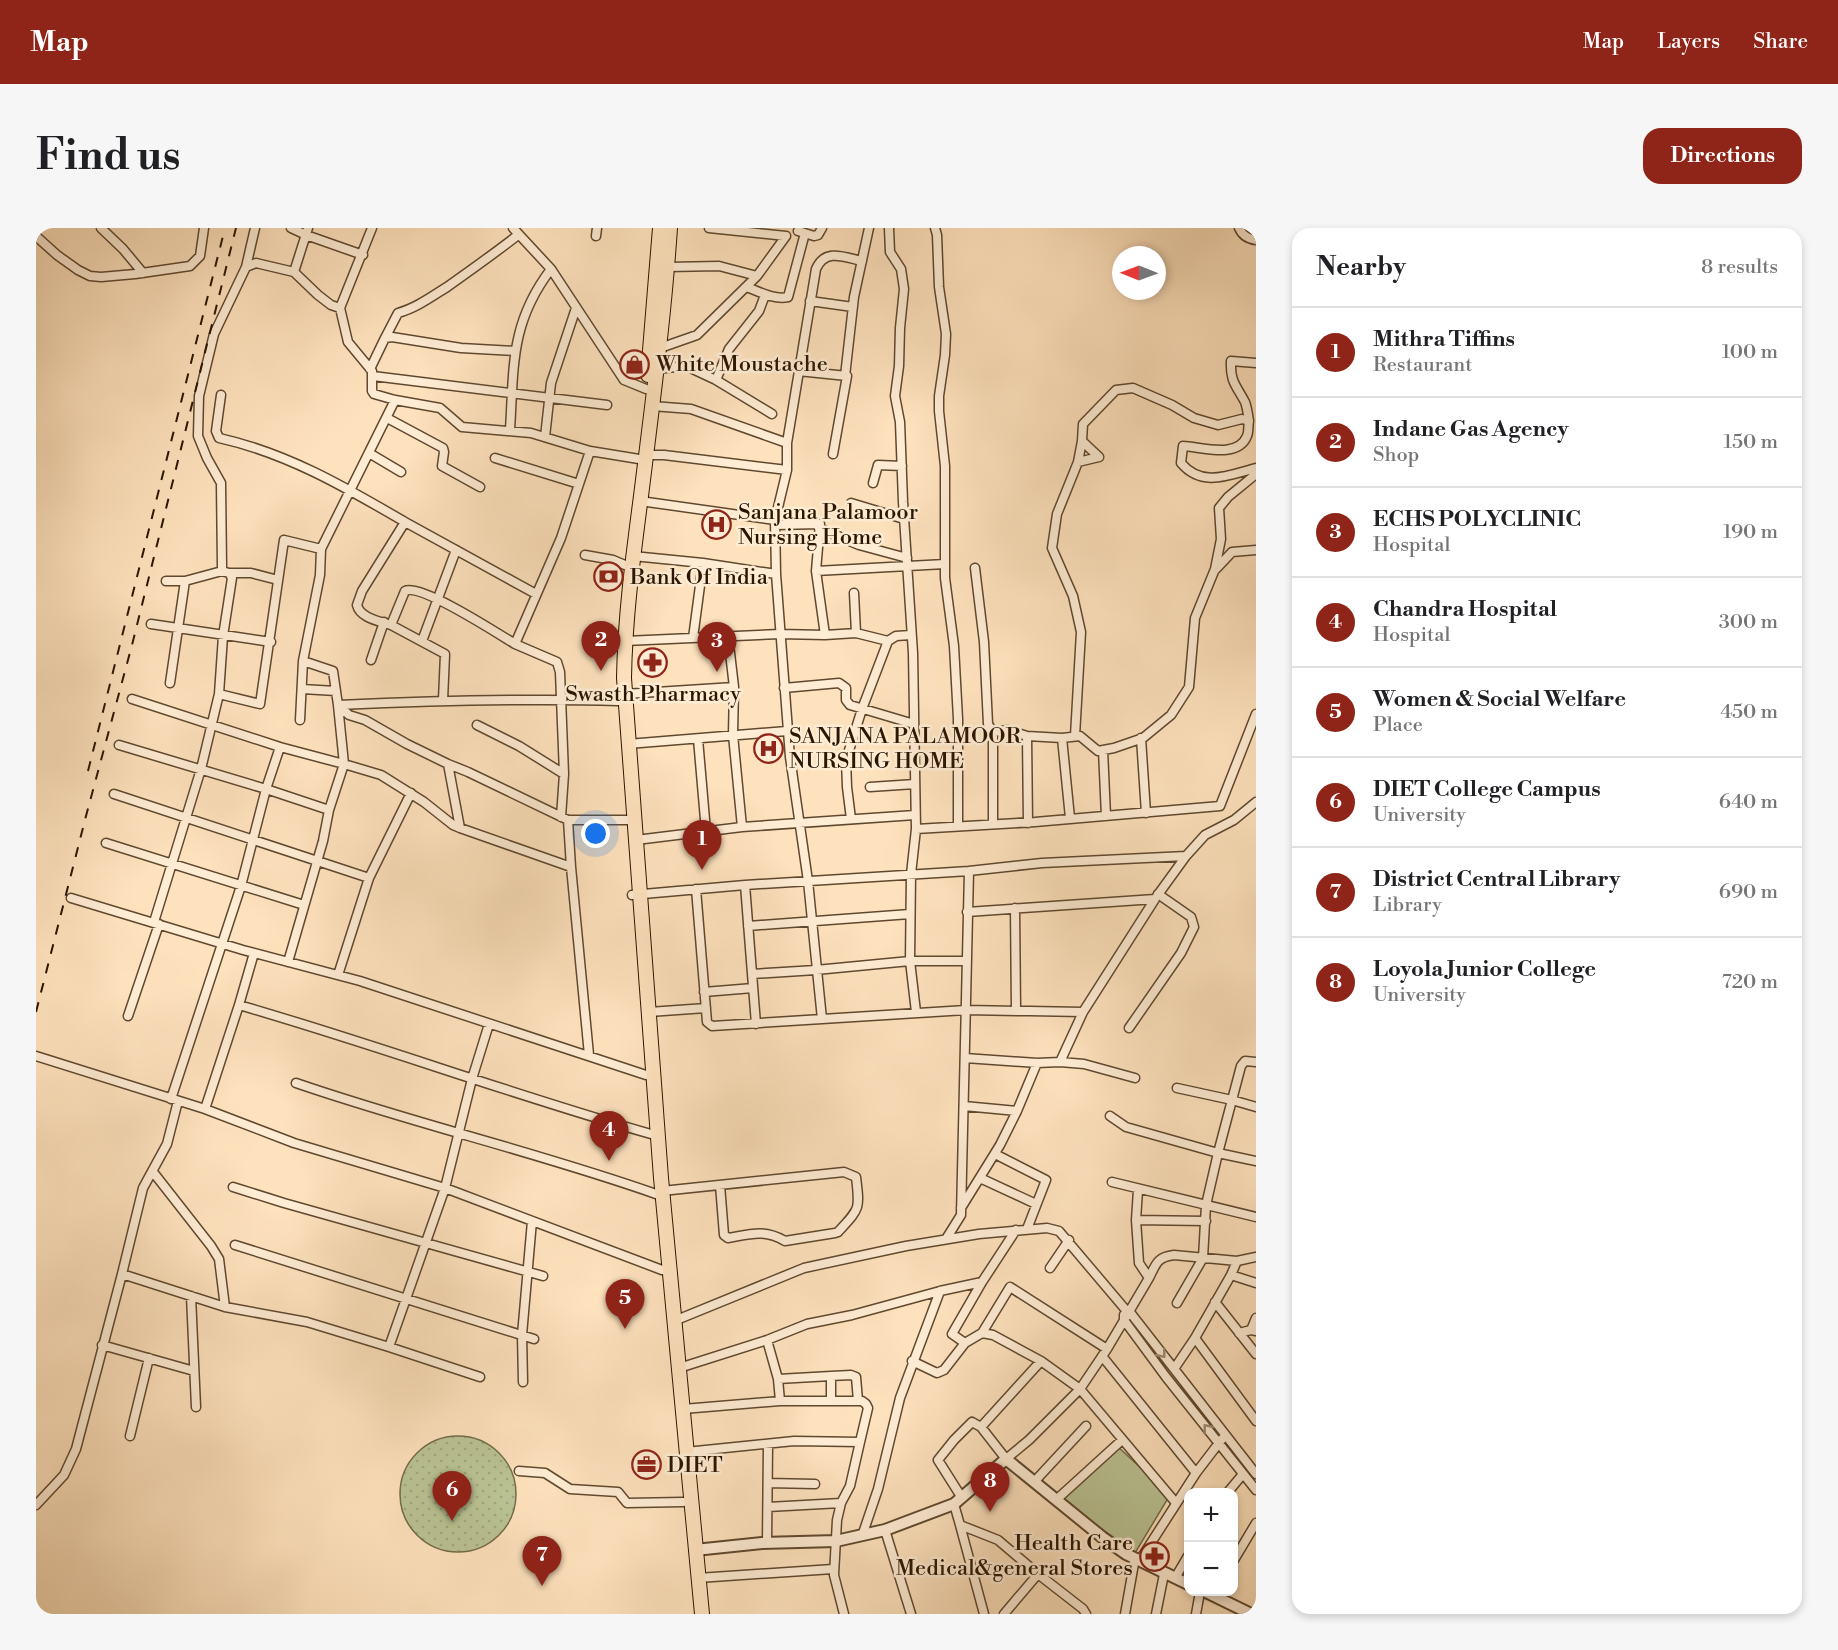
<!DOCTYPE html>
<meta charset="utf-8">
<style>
body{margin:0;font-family:"Libre Bodoni",serif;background:#f6f6f6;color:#202124}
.controls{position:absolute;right:18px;bottom:18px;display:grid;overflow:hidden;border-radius:12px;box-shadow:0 3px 9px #0003}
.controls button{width:54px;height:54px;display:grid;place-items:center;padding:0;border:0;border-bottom:2px solid #e0e0e0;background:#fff;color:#202124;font:30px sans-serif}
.compass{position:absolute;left:1076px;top:18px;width:54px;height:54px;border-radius:50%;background:#fff;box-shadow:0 3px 9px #0003;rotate:271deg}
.you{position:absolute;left:560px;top:606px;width:21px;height:21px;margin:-15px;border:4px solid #fff;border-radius:50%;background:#1a73e8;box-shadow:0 0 0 9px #1a73e833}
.badge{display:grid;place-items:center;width:39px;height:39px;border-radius:50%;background:#8f2418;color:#fff;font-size:20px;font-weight:700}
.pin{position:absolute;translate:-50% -50px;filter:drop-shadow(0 2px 3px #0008)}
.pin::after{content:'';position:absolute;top:32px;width:21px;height:18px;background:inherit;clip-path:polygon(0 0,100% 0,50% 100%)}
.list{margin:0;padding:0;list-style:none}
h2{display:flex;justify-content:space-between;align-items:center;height:78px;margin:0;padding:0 24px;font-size:26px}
h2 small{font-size:20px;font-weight:400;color:#757577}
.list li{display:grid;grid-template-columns:39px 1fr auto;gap:18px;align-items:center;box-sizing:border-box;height:90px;padding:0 24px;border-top:2px solid #e0e0e0}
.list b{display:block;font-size:22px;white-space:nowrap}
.list p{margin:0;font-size:20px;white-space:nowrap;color:#757577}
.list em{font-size:20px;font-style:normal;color:#757577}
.map{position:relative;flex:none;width:1220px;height:1386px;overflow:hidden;border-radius:18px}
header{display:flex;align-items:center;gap:36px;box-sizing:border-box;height:84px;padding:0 30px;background:#8f2418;color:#fff}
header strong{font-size:28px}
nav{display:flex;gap:33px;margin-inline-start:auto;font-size:21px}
.intro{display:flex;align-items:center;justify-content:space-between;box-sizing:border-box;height:144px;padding:0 36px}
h1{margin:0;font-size:42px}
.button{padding:15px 27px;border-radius:18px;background:#8f2418;color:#fff;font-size:21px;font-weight:700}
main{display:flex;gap:36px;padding:0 36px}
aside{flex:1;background:#fff;border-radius:18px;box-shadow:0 3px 9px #0003}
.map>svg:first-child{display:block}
</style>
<header>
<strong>Map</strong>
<nav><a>Map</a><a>Layers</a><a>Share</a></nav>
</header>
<div class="intro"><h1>Find us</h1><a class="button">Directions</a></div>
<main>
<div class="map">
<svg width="1220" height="1386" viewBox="0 0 1220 1386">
<defs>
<pattern id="grass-dots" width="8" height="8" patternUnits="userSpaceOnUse" patternTransform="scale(1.5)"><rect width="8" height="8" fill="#bbc495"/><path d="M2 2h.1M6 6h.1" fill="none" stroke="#a1a87f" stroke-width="1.8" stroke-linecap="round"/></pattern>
</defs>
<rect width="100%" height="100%" fill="#fee2bd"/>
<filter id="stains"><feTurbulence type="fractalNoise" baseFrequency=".00333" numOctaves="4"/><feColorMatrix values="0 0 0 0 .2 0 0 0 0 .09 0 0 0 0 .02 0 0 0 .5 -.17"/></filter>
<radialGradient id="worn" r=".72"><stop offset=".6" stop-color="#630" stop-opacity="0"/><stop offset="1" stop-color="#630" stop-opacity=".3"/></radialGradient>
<path fill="url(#grass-dots)" stroke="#736c4a" stroke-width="1.5" d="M364 1266a58 58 0 1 1 116 0a58 58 0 1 1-116 0Z"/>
<path fill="#bbc495" stroke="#736c4a" stroke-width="1.5" d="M1079,1216L1134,1267L1099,1325L1024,1271Z"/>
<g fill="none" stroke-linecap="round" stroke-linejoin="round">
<defs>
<path id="minor" d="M65,0L87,21L107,45
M255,0L270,7L327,27
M477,0L515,41L588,152L610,161
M673,0L750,8L721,48
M853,0L854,24L865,41L868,61L864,100L863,138L859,168L864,194L867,274L877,425L880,601L875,646L874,733L880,784
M899,0L901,7L903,59L910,106L909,127L903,168V183L909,238V350L918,418L922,491V598
M1203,0C1206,7 1212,11 1220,12
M762,3L778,8L782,7L786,0
M0,8L21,27L42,42L54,48L65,49L99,46L154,38L164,28L168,0
M560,8L561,0
M210,39L219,0
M258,44L272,0
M711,59C724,64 738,72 752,69L769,5
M774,73L817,79
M304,80L336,0
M349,110L362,85C380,80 395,69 411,59C435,42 459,25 482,7
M624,120L661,107L721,48L683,38L632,39
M334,141L349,110L356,109L425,120L479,123
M621,141L650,138L680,152L736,186
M762,143L811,148L797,226
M337,148L571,177
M809,148L818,69L833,0
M680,152L693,121L723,83L729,67
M185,167L180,203L183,210C251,225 309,259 369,294
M351,190L407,220L408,224L406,238L444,259
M1213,193C1212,187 1211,179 1209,174C1200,157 1194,154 1195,133L1220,135
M474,202C478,138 474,95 515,41
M509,209L515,155L540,80
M751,215L780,41C789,20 808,29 826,33
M333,225L365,244
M610,227H628L751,242V215L655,181L616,178
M1063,229L1046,213L1047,196L1080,162L1097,160L1136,177L1158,190L1182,197L1206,191L1213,193C1212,197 1213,204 1211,208C1202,231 1166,219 1147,218L1145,235C1166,260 1193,247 1220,240
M459,230L543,256
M1042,234L1063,229
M837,255L842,237L866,238
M604,273L739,292
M815,275L868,291
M739,297L784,296L780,343
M783,300L823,317L871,330
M285,321L359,172
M549,327L577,332L589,337
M597,328L667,335L740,346L754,529L772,653L786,791L930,782L1047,784L1024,834L1001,835L929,830
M939,340L948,414L952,496L957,504
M1180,341L1196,324L1220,322
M193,345H215L242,352
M740,346L739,292L751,242
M130,353H149L186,343
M818,365L820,405
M500,366L369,294L326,363L321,377C324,390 343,393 355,397L369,363C384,355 461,405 479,416L525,310L554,223L603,231
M115,396L235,414
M355,397L409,426L407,472
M789,407L820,405L852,413
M657,410L667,335
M386,413L420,322
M589,413L744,406L789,407L780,343L909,336
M479,416L521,434L524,444L528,546
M335,432L348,394
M267,433L297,443L302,477C395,473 489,470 582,473
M134,455L149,353
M698,459L697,507L706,599L879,587
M748,460L803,455L810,460V472L814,477L878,496
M266,461L300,463
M183,466L187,408L196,350L193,345L186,343V340L185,255L171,230L162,208L163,168L178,106L210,39L220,35L258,44L282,67L295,77L304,80L312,114L336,143V163L338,166L359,172L404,180L426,199L495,205L554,223
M589,466L698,459L692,408
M302,477L313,487L329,492L371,516L412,536L424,600L417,597L388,574L345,547L308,536Z
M441,497L483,518L528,546L525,589
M991,508L992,595
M1039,508L1045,404L1037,368L1016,320L1021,286L1042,234L1046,213
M1105,510L1110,585
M662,511L670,603
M592,516L751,503
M83,517L230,561L244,519L96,471
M244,519L308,536L293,582
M1067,522L1070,588
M412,536L432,544L532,592L535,639L424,600
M834,559L879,556
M78,566L333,650
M1034,590L1026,510L1044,508L1062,523L1078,520L1107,510L1135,487L1153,459L1159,390L1179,341L1185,311L1183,280L1192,269L1220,246
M815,591L811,559L810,532L826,481L852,413L860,408L875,407
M532,592H591
M957,596V504L972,502L991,508L1026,510
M880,601L999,594L1184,578L1220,486
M600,612L706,599
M70,615L268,677
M535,639L553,827
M933,643L1006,635L1150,628L1169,607L1198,592L1220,574
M709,657L720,796
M660,661L671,794L676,798L786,791
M596,667L709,657L933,643L925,987L910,1011
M1121,668L1150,628
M35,670L207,722L324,753L610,847
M979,680L980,783
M931,684L1119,671L1047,784
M118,694L165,541L183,466L224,476L248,312L285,321L284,347L267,433L264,492
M712,698L874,686
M716,746L780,742L874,733H930
M302,747L333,650L375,565
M668,764L717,760
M203,777L218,725
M613,784L670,780
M92,788L123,696
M453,796L436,851L409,960L626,1042L633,1041
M1093,800L1145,725L1158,699L1155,689L1122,666
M0,828L169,881
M1024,834L1048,836L1099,850
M1220,834L1209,833L1205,838L1196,872L1220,879
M260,855C379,896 501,924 620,966
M1141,860L1196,872L1182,925L1220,933
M135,871L205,658L230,561L293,582L287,613L252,734
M981,883L1001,835
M1074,888L1090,899L1182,925L1170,977L1167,1030L1141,1075
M959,926L1010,952L991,1001
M117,944L175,1018L183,1031L189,1079L271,1094L353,1119L409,960L258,915L169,881L203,777C342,817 477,867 615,906
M944,950L1000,976
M1076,954L1220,989
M197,959L248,975L507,1048
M626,963L808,944L820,949C824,982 824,980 802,1004L799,1005L749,1013C728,1001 715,1006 692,1010L688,1007L684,957
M925,980L964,917L981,883L928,878
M1100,992L1170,993
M199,1017L498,1111
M1014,1040L1033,1012
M86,1046L107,960L131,916L142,873
M1195,1047L1201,1033L1220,1029
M1113,1050C1120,1036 1121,1029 1138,1027L1201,1033
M946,1054L980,1002
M155,1068L160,1179
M1179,1074L1220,1126
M1088,1087V1092L1130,1149L1220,1262
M638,1093L768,1040L870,1018L943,1006L1011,1000L1023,1003L1089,1081L1093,1083L1220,1246
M1215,1102L1220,1090
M946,1105L974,1059L1071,1121
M1203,1105L1215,1102L1220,1103
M1159,1110L1220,1193
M731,1112L742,1151
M929,1115L946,1105L957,1107L1005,1133
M66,1117L158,1143
M353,1119L444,1149
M1066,1128L1160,1245
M643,1140L731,1112L771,1096L816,1087L904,1063L946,1054L916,1106L929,1115L908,1142L901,1145L876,1133
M1138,1141L1159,1110L1195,1047L1220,1055
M795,1148L815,1147L820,1149L822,1173
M487,1154L486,1107L496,993
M744,1173L742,1151L795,1148V1172
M647,1181L744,1173H826L830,1176L832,1180L824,1214
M945,1199L970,1231L993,1212L1044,1161L1071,1121L1113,1050L1103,1035L1100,992L1102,962
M94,1208L113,1130
M650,1224L758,1213L824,1214L814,1258L805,1275L801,1292L798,1347L808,1386
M483,1243L509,1245L534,1261L582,1264L591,1275L647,1274
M998,1254L1050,1198
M732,1255L779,1256
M1192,1264L1207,1246
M926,1270L902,1232L918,1212L936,1194L945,1199L1005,1133L1044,1161L1140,1275
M1020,1272L1086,1212
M918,1276L924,1297L962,1312L1002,1346
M0,1277L28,1247L40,1221L86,1046L189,1079
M732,1279L805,1275
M924,1297L948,1386
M849,1302L875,1386
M826,1308L842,1261L864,1170L904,1063
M731,1315L732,1216
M1104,1332L1160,1245L1186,1211
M1198,1332L1220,1295
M662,1350L797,1341
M1139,1350L1152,1328
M968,1386L1002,1346L1047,1381L1050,1386
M1089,1386L1099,1330
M1120,1386L1128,1346
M1160,1386L1164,1364"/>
<path id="tertiary" d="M659,1322L726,1315L800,1313L849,1302L918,1276L970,1231L1066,1309L1090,1326L1152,1356
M1170,1364L1215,1386"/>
<path id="trunk" d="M634,0C628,90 616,179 605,268C597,329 589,389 588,450L625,950L666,1386
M612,147L624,0"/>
</defs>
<use href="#minor" stroke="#60482f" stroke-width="11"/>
<use href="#tertiary" stroke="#60482f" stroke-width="14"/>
<use href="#trunk" stroke="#2b1500" stroke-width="16"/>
<use href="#minor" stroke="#feecd4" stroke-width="8"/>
<use href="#tertiary" stroke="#feecd4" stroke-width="10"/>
<use href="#trunk" stroke="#fee2bd" stroke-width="14"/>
<path stroke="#2b1500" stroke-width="2" stroke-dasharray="10 10" stroke-linecap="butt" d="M52,543L189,0
M0,784L50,588L96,417L200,0"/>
</g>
<defs><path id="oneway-chevron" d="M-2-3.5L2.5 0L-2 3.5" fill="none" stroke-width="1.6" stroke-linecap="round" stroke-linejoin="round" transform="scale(1.5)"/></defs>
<g stroke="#9f8b75">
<use href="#oneway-chevron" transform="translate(1126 1126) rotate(51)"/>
<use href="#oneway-chevron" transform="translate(1171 1200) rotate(-129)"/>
</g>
<defs>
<symbol id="shop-ring" viewBox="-11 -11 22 22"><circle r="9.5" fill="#feecd4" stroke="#8f2418" stroke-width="1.5"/><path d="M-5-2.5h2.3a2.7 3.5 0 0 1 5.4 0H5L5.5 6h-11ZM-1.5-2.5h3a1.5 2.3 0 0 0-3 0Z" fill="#8f2418"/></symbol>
<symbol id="hospital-ring" viewBox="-11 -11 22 22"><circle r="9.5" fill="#feecd4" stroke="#8f2418" stroke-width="1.5"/><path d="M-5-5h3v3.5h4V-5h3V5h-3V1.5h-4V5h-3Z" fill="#8f2418"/></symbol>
<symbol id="bank-ring" viewBox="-11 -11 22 22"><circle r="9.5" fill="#feecd4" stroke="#8f2418" stroke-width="1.5"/><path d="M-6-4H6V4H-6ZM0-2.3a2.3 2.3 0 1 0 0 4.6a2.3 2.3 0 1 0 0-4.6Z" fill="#8f2418"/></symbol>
<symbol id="pharmacy-ring" viewBox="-11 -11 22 22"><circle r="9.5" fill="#feecd4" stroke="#8f2418" stroke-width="1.5"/><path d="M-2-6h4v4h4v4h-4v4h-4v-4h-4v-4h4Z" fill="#8f2418"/></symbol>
<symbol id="office-ring" viewBox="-11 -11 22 22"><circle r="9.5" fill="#feecd4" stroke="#8f2418" stroke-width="1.5"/><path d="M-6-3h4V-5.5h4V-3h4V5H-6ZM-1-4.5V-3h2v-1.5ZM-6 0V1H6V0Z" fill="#8f2418"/></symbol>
</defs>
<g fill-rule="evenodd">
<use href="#shop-ring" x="582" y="120" width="33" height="33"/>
<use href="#hospital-ring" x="664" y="280" width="33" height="33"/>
<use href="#bank-ring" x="556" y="332" width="33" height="33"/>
<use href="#pharmacy-ring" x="600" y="418" width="33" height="33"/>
<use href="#hospital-ring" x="716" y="504" width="33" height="33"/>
<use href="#office-ring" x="594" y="1220" width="33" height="33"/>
<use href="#pharmacy-ring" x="1102" y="1312" width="33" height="33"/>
</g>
<g text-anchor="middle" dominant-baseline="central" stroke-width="5" stroke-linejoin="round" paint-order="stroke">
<g font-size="22" fill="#2b1500" stroke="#feecd4" text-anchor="start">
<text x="620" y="136">White Moustache</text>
<text x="702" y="284">Sanjana Palamoor<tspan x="702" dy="25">Nursing Home</tspan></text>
<text x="594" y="349">Bank Of India</text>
<text x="617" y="466" text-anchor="middle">Swasth Pharmacy</text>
<text x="753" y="508">SANJANA PALAMOOR<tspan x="753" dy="25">NURSING HOME</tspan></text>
<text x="631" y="1237">DIET</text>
<text x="1097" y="1315" text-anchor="end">Health Care<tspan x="1097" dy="25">Medical&amp;general Stores</tspan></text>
</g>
</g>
<rect width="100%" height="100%" filter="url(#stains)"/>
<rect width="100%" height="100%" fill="url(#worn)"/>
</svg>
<div class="controls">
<button>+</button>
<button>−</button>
</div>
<svg class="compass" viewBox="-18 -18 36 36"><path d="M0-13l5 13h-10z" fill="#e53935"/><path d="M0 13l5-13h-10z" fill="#757577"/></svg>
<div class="you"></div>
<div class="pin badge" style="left:666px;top:642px">1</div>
<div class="pin badge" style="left:565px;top:443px">2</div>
<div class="pin badge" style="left:681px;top:444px">3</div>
<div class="pin badge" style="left:573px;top:933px">4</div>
<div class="pin badge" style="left:589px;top:1101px">5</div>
<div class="pin badge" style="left:416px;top:1293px">6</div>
<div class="pin badge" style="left:506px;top:1358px">7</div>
<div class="pin badge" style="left:954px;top:1284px">8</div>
</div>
<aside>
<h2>Nearby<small>8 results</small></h2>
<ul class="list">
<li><span class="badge">1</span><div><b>Mithra Tiffins</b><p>Restaurant</p></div><em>100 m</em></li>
<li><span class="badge">2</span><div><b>Indane Gas Agency</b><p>Shop</p></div><em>150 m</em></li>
<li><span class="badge">3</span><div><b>ECHS POLYCLINIC</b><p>Hospital</p></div><em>190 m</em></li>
<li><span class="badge">4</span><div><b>Chandra Hospital</b><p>Hospital</p></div><em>300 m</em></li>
<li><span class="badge">5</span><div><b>Women &amp; Social Welfare</b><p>Place</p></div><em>450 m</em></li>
<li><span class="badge">6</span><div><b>DIET College Campus</b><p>University</p></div><em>640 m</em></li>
<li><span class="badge">7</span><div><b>District Central Library</b><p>Library</p></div><em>690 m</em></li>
<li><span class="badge">8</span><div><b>Loyola Junior College</b><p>University</p></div><em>720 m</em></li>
</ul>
</aside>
</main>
